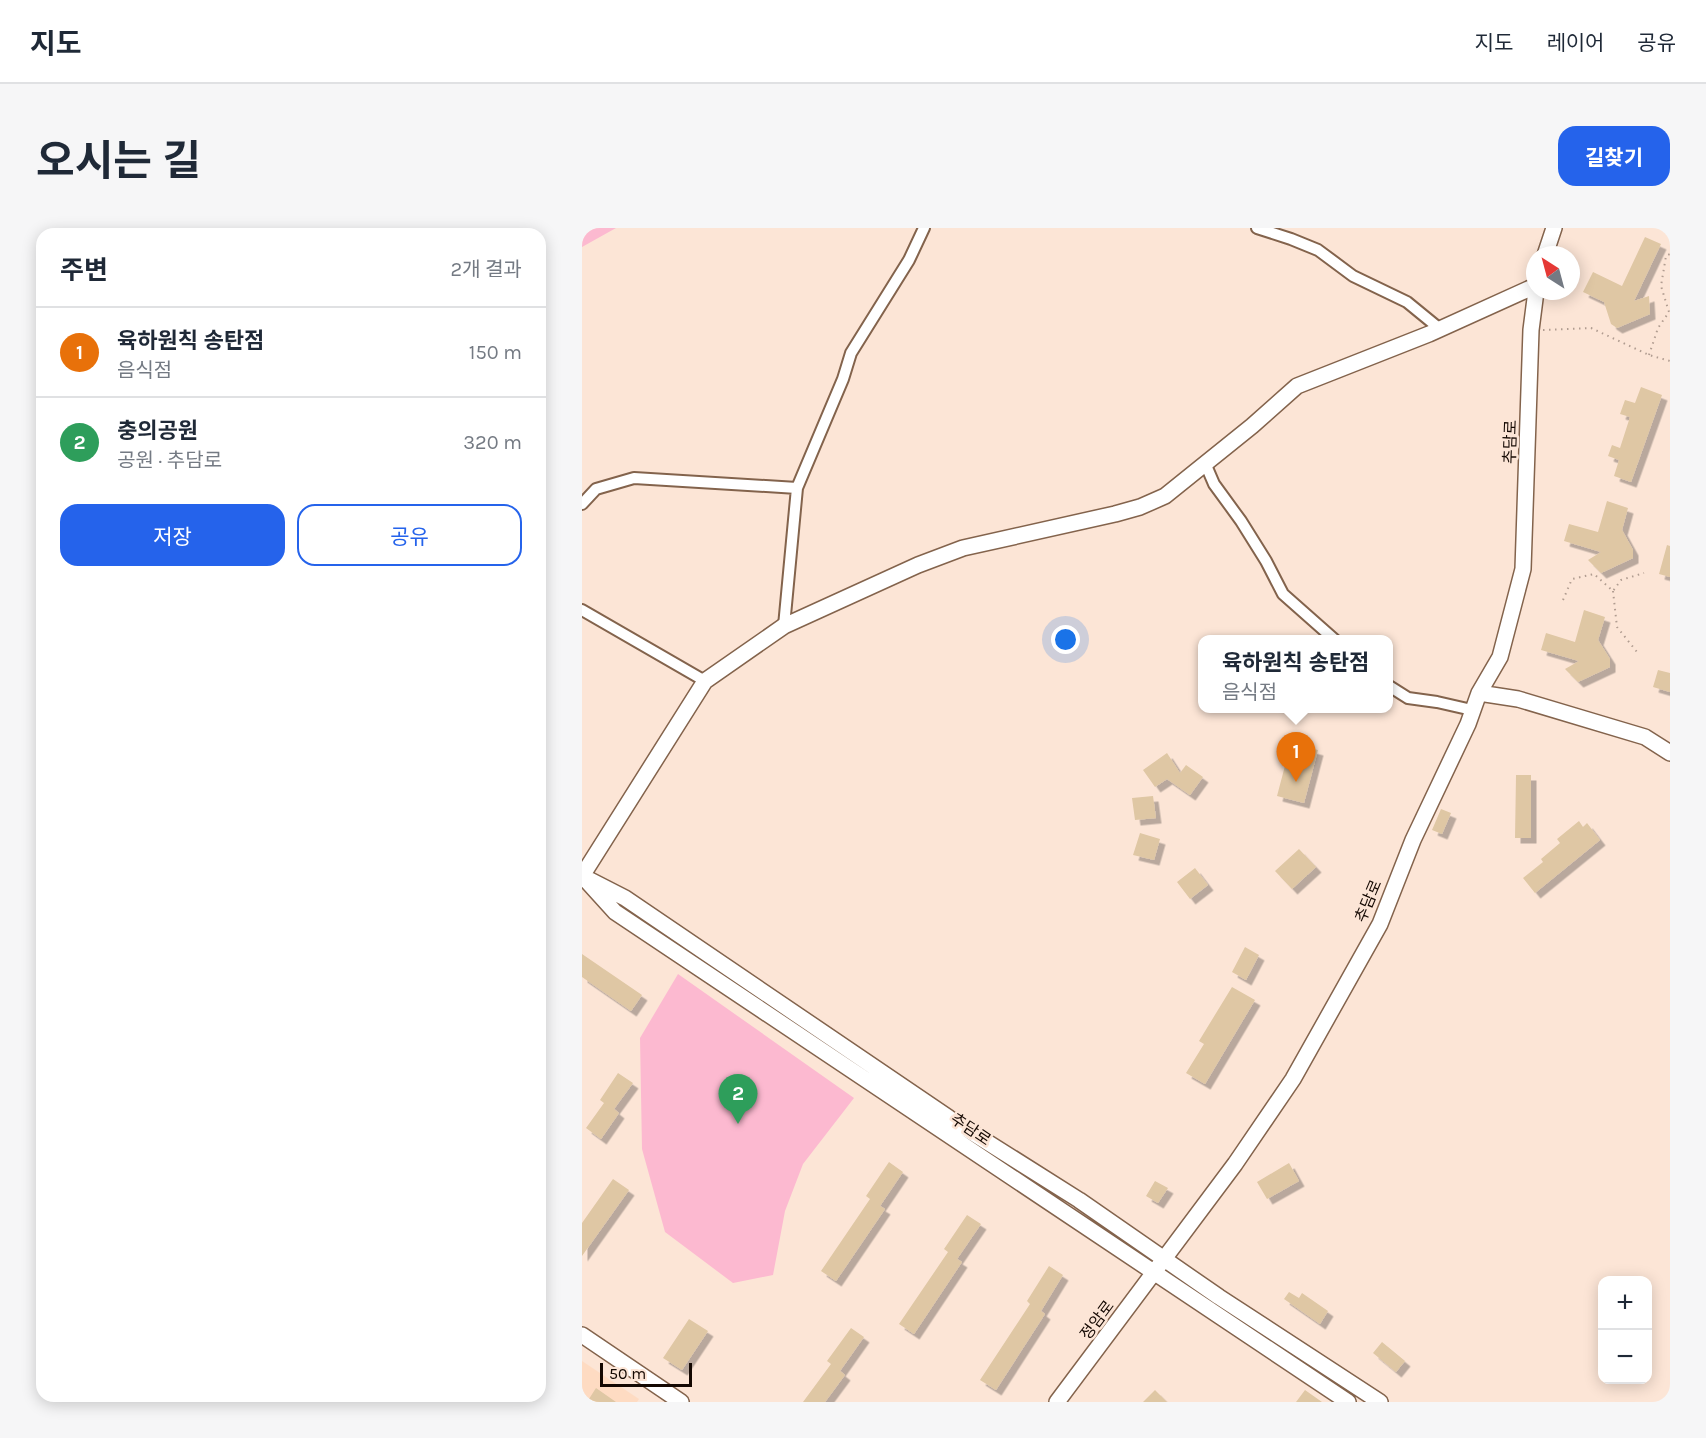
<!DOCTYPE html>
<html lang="ko">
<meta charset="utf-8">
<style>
body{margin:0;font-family:Karla,"Noto Sans KR",sans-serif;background:#f6f6f7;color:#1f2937}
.controls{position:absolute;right:18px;bottom:18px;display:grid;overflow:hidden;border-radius:12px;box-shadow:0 3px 15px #0003}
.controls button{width:54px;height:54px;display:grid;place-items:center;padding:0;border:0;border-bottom:2px solid #e0e1e3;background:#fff;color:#1f2937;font:30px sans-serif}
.compass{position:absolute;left:944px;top:18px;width:54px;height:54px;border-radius:50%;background:#fff;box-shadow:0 3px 15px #0003;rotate:324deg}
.scale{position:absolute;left:18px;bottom:15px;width:92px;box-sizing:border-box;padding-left:6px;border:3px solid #140802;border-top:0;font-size:16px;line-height:21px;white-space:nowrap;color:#140802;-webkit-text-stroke:4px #fce5d6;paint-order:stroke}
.you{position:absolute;left:484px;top:412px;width:21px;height:21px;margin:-15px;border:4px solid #fff;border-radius:50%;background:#1a73e8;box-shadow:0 0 0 9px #1a73e833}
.badge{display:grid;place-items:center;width:39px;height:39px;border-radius:50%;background:#2563eb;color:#fff;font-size:20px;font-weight:700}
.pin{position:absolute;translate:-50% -50px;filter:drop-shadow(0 2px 3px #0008)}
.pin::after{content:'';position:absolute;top:32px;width:21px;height:18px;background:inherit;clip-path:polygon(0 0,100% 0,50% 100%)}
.popup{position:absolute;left:616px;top:407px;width:195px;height:78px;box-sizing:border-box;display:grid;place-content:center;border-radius:12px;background:#fff;filter:drop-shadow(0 2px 4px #0005);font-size:20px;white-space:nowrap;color:#747a83}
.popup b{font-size:22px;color:#1f2937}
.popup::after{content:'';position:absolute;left:50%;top:100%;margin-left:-12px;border:12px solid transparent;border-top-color:#fff}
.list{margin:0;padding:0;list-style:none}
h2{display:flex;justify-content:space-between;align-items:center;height:78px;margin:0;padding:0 24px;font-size:26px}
h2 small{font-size:20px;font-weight:400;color:#747a83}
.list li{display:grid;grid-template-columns:39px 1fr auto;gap:18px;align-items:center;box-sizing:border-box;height:90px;padding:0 24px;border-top:2px solid #e0e1e3}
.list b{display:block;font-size:22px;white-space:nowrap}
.list p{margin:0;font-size:20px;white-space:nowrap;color:#747a83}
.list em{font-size:20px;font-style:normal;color:#747a83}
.actions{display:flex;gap:12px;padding:18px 24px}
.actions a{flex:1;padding:14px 0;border:2px solid #2563eb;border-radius:18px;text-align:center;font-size:21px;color:#2563eb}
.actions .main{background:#2563eb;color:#fff}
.map{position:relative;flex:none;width:1088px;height:1174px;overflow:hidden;border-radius:18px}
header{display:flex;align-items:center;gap:36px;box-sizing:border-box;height:84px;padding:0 30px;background:#fff;border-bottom:2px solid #e0e1e3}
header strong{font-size:28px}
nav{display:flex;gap:33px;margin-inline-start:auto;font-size:21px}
.intro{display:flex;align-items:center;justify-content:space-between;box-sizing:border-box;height:144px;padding:0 36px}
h1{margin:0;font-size:42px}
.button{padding:15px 27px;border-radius:18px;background:#2563eb;color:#fff;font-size:21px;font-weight:700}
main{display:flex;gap:36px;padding:0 36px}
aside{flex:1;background:#fff;border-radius:18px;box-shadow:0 3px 15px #0003}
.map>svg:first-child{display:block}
</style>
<header>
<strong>지도</strong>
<nav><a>지도</a><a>레이어</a><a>공유</a></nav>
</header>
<div class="intro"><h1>오시는 길</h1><a class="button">길찾기</a></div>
<main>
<aside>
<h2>주변<small>2개 결과</small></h2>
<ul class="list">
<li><span class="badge" style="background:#e8710a">1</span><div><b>육하원칙 송탄점</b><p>음식점</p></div><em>150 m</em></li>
<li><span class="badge" style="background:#2e9e5b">2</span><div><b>충의공원</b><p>공원 · 추담로</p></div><em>320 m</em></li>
</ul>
<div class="actions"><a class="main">저장</a><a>공유</a></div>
</aside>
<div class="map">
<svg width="1088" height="1174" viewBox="0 0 1088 1174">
<defs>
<filter id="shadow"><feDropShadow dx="5.5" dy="5.5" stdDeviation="0" flood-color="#0004"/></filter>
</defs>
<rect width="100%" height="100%" fill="#fce5d6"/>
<path fill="#fedbc2" d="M0,1133L57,1171L55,1174H0Z"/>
<path fill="#fcb9d0" d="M0,0H34L0,19Z
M96,746L272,870L221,936L203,983L191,1047L151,1055L83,1004L60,921L58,810Z"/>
<path fill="#dfc7a4" filter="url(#shadow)" d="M1063,9L1079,16L1052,73L1067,68L1068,86L1035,100L1029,96L1022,74L1001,64L1011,44L1040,58Z
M1059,159L1080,167L1049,254L1032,248L1037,232L1026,228L1030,217L1038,220L1048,189L1038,186L1043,172L1053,175Z
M1025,273L1046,280L1040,302L1051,322V330L1019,345L1006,332L1019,324L982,313L987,296L1016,304Z
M1085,317L1088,318V349L1077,346Z
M1002,382L1023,389L1016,412L1028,431V439L996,454L983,441L997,433L959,422L964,405L993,414Z
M1076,442L1088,445V464L1071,459Z
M709,515L736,522L722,575L695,568Z
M585,525L598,545L604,537L621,549L608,567L585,551L573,559L561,542Z
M934,547H949V610H933Z
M571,568L574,590L553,592L550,570Z
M859,581L869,585L860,606L850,602Z
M997,593L1001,599L1005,595L1018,612L953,665L941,650L961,634L959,631L978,615L975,611Z
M558,605L578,611L572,632L551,627Z
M717,621L734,639L710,661L693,643Z
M613,640L626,657L608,671L595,654Z
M663,719L677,727L664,752L650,744Z
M0,726L60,767L49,783L0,749Z
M650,759L673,772L623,856L604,845L622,816L617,813Z
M36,845L51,855L32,881L37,885L19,911L4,900L22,875L18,872Z
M307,934L321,944L298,978L303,981L254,1053L239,1043L288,971L284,968Z
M707,935L717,953L685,971L675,954Z
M31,951L47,962L0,1028V995Z
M573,953L586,960L576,975L564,968Z
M385,987L399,996L375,1031L380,1034L332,1106L317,1096L366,1024L362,1021Z
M467,1038L481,1047L459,1083L463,1086L414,1162L398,1152L448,1076L445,1073Z
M707,1064L717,1070L720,1065L746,1083L738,1096L702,1071Z
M107,1091L126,1103L100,1142L81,1130Z
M269,1100L282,1109L258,1143L263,1147L243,1174H221L249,1136L245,1133Z
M800,1114L823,1133L814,1144L791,1125Z
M14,1160L34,1174H5Z
M573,1162L585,1174H561Z
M723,1162L740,1174H714Z"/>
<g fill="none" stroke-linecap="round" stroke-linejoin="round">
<defs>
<path id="street" d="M675,0L709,11L736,22L771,48L825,74L858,101
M623,235L632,256L659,293L684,333L701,366L753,412
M215,260L261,151L269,125L327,32L342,0
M0,276L14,261L52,250L215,260L202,398
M0,382L123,453
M807,458L826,470L855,474L890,482"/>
<path id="secondary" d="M963,27L972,0
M897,465L936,471L1063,509L1088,525
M0,648L123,453L202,398L336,337L381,320L533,286L558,279L583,268L670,198L715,158L847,106L953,58
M0,648L43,670L367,890L497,972L637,1069L798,1174
M4,652L33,684L766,1174
M0,1107L99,1174
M475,1174L653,936L711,851L798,696L831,612L886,496L897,465L918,429L941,341L949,102L954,63"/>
</defs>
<use href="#street" stroke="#83634c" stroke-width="14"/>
<use href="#secondary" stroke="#83634c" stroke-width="18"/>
<path stroke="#b09c90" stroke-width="2" stroke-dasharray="1.5 4.5" stroke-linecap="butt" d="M961,102L1009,100L1067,127L1088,133
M1067,127L1076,100L1087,84L1079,58L1084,28L1088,26
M1031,363L1035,399L1055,424
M981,372L990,351L1012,346L1031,363L1039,352L1062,345"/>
<use href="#street" stroke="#fff" stroke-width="10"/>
<use href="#secondary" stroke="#fff" stroke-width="15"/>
</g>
<g text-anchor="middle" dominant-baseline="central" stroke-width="5" stroke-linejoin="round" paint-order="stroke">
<g font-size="16" fill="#140802" stroke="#fce5d6">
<text transform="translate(928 214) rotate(-88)">추담로</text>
<text transform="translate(786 673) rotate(-67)">추담로</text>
<text transform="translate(389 901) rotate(34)">추담로</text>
<text transform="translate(515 1092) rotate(-53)">정암로</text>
</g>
</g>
</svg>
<div class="controls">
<button>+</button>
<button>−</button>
</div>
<svg class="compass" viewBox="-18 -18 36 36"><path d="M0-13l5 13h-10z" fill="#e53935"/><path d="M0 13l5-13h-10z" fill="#747a83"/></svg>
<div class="scale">50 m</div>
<div class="you"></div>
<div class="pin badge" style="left:714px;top:554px;background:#e8710a">1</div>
<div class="popup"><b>육하원칙 송탄점</b>음식점</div>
<div class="pin badge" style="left:156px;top:896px;background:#2e9e5b">2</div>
</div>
</main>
